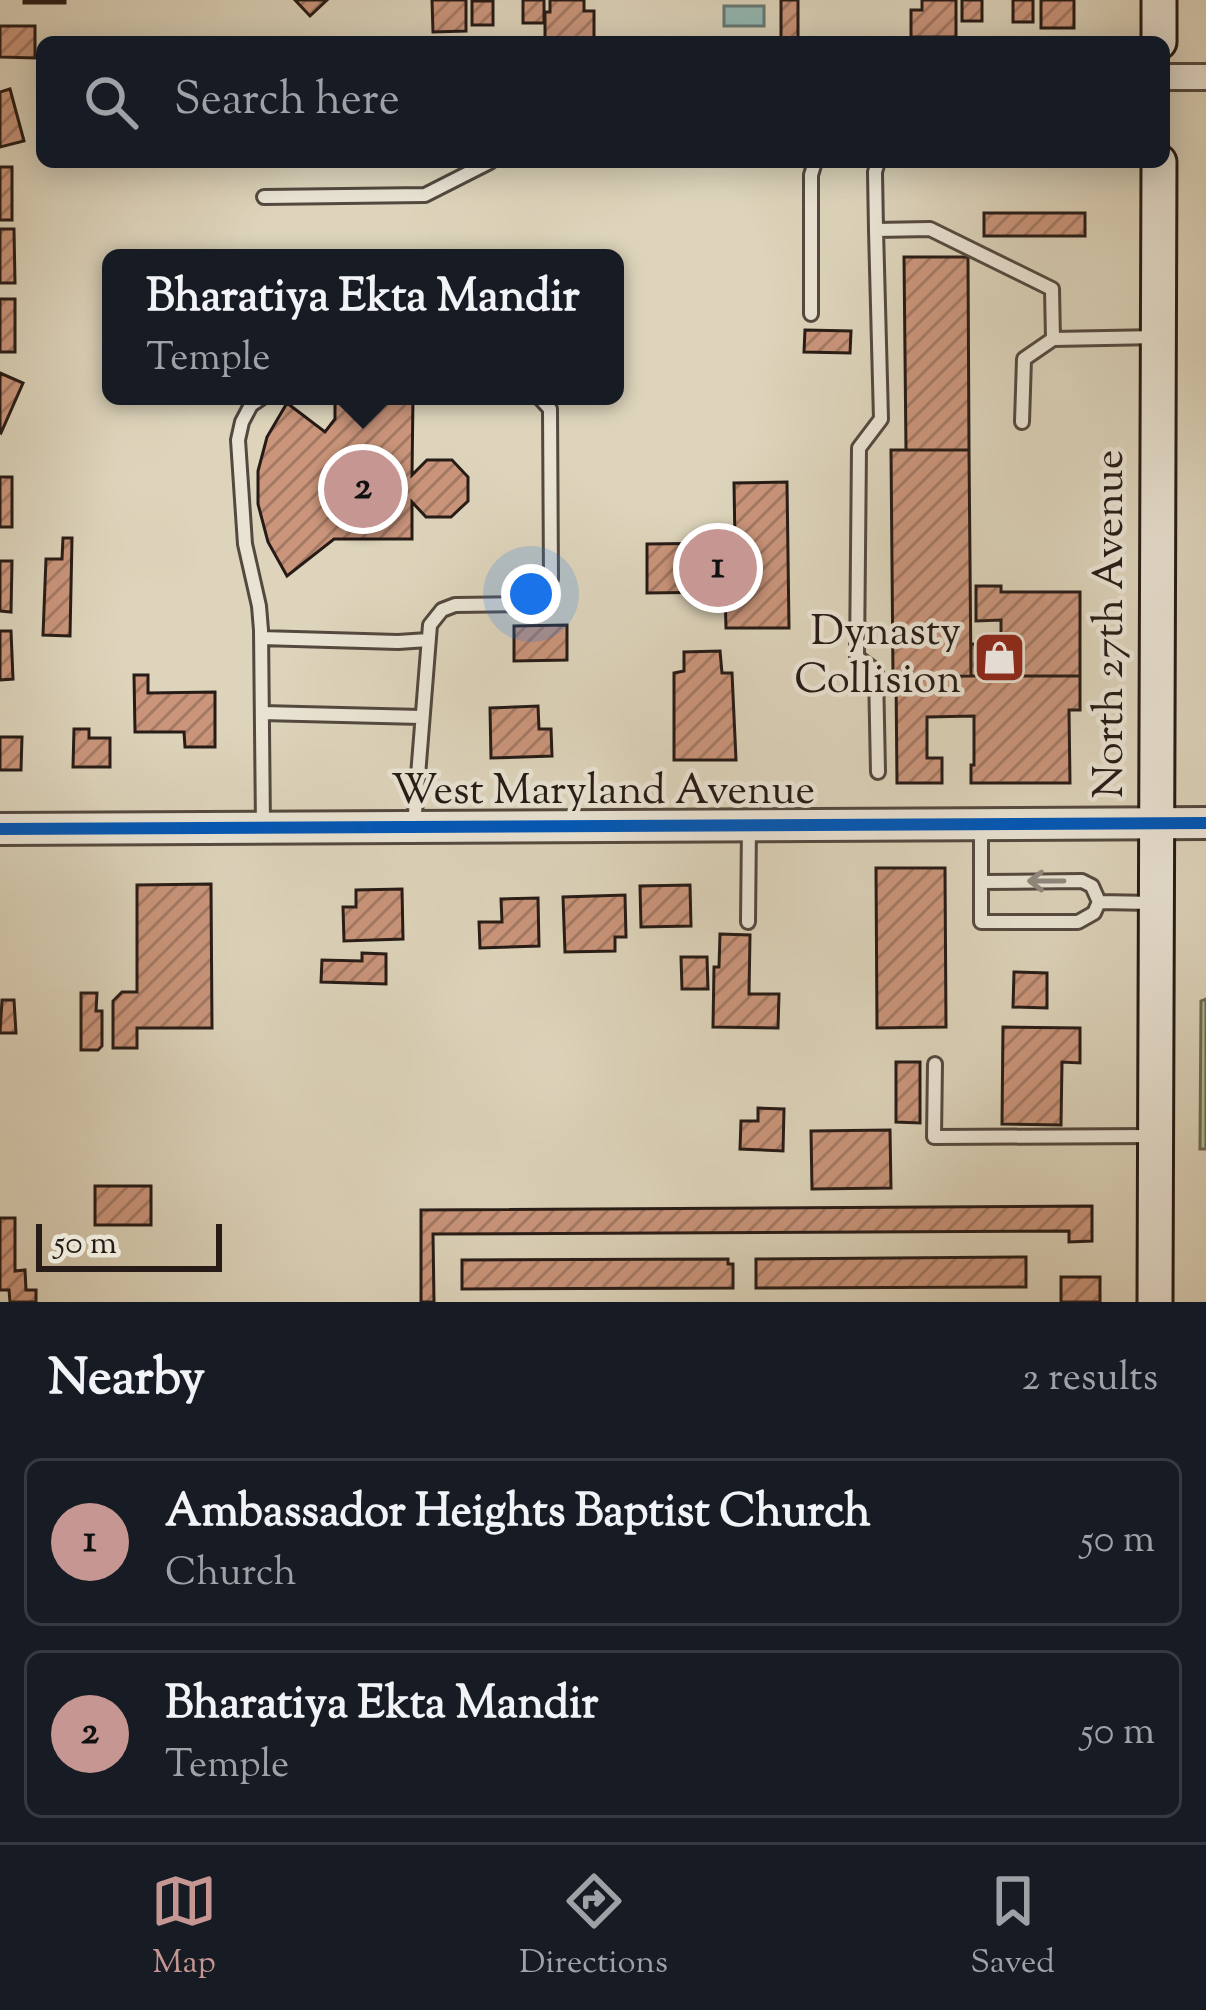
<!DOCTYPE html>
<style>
body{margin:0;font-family:"Sorts Mill Goudy",serif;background:#242831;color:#f1f3f6}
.scale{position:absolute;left:36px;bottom:30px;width:186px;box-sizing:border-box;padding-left:12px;border:6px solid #261b16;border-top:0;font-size:33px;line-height:42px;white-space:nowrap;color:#261b16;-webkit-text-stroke:9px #e9e3d3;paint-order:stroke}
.you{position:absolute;left:531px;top:594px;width:42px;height:42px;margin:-30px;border:9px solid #fff;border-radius:50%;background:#1a73e8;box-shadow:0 0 0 18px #1a73e833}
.badge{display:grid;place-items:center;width:78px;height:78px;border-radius:50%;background:#c59692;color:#111;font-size:39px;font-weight:700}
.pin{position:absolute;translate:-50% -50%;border:6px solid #fff;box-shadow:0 3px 12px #0006}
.popup{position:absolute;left:102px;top:249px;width:522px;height:156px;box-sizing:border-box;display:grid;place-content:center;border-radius:18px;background:#171b24;filter:drop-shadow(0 3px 9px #0005);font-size:39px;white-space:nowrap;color:#9ea1a6}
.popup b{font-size:45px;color:#f1f3f6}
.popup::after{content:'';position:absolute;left:50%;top:100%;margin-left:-24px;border:24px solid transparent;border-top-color:#171b24}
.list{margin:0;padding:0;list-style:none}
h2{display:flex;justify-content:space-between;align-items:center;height:156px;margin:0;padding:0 48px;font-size:51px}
h2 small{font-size:39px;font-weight:400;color:#9ea1a6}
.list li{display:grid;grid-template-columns:78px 1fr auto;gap:36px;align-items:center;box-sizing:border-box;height:168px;margin:0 24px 24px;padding:0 24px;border:3px solid #363941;border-radius:18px}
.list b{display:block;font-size:45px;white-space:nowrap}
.list p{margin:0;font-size:39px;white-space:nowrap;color:#9ea1a6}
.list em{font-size:39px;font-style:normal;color:#9ea1a6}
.icon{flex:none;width:66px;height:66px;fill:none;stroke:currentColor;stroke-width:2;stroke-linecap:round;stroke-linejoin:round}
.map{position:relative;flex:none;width:1206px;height:1302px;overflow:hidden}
.search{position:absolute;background:#171b24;box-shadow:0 6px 30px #0003;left:36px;right:36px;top:36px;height:132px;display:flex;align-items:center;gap:30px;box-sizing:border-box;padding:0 42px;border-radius:18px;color:#9ea1a6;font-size:45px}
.sheet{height:540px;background:#171b24}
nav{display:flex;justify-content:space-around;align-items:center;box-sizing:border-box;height:168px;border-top:3px solid #363941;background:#171b24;font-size:33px;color:#9ea1a6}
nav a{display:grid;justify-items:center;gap:6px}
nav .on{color:#c59692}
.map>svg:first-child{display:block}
</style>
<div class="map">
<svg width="1206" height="1302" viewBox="0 0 1206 1302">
<defs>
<pattern id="building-hatch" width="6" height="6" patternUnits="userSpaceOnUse" patternTransform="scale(3)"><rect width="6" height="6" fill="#ca957b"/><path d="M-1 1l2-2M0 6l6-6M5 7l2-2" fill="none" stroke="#a47964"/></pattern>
</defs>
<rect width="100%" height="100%" fill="#ddd4bb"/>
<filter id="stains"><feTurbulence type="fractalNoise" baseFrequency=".00167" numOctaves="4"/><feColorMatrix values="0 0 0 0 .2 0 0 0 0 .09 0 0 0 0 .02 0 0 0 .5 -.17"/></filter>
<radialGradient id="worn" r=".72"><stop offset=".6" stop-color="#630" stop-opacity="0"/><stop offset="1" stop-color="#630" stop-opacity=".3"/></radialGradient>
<path fill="#b0bd91" stroke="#6b6c54" stroke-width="3" d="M1206,999V1149H1200L1201,1001Z"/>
<path fill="#93b8b3" stroke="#677974" stroke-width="3" d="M724,6H764V26H724Z"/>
<path fill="url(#building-hatch)" stroke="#261b16" stroke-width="3" d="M24,0H65V3H24Z
M295,0H327L310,16Z
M432,0H466V31L433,32Z
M523,0H544V23H523Z
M550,0H584V11H594V40L545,39V12H550Z
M781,0H798V38H781Z
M922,0H956V37H911V10H922Z
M962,0H982V21H962Z
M1013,0H1033V22H1013Z
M1041,0H1074V28H1041Z
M472,1H493V25H472Z
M0,26H35V58L0,57Z
M10,89L24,141L0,147V92Z
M990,162H1084V164H990Z
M0,167H12V220H0Z
M984,213H1085V236H984Z
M0,229H14L15,283H0Z
M904,257H968L969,450H906Z
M0,299H15V352H0Z
M805,330L851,331L850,353L804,352Z
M0,373L23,383L1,433L0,432Z
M335,396H413L412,475L427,460H452L468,477V501L451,517H426L412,502V539H334L287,576L268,542L258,504V471L267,437L287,403L325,432L335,419Z
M891,450H969L971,676L893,677Z
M0,477H12V527H0Z
M787,482L789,628H726L725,592L647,593V544L735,543L734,483Z
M63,538H72L70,636L43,635L46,559H62Z
M0,561H12L11,612L0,611Z
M976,586H1001V592H1080V676H971V644H1001V620L976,621Z
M567,625V660L514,661V626Z
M0,631H11L13,679L0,680Z
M720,651L722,673H732L736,760H674V673L684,671V652Z
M134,675H148V693L215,692V747H185L184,732H135Z
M971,676H1080V710H1069L1070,783H971V765H974V716L927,717V758H942V783H897L896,677Z
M538,706L539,729H551L552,756L491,758L490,708Z
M74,729H89V738H110V767H73Z
M0,737H22L21,770H0Z
M876,868H945L946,1027L877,1028Z
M211,884L212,1028H137V1048H113V1001L122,992H137V885Z
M690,885L691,926L641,927L640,886Z
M402,889L403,939L344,941L343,907H356V890Z
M625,895L626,937H615V951L565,952L563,897Z
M538,898L539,946L480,948L479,922H502L501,899Z
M720,934L750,935L749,994H779L778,1028L713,1027L714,967H719Z
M362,953L386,954V984L321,982L322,960L362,961Z
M681,957H707L708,989H682Z
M1014,972L1047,973V1008L1013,1007Z
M81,993H97L96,1011H102V1046L98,1050H81Z
M2,1000H14L16,1033H0Z
M1003,1027L1080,1028V1063L1062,1062L1061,1125L1002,1124Z
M896,1062H920V1123L896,1122Z
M758,1108L784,1109L783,1151L740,1149L741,1121H758Z
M890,1130L891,1188L812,1189L811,1131Z
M95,1186H151V1225H95Z
M1092,1206V1241L1069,1242V1231L433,1234L434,1302H421V1210Z
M0,1218H15V1271L25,1270L26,1290H36V1302H10L9,1290H0Z
M1026,1257V1287L756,1288V1259Z
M728,1259V1264H733V1288L462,1289V1260Z
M1061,1277H1100V1302H1061Z"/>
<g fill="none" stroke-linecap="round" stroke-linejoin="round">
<defs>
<path id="service" d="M878,162L875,172L876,230L930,229L1052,289L1053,339L1158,337
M264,197L425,195L490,162
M876,230L881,419L859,448L857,657L876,671L878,772
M811,314V175L815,162
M1022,422L1024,359L1053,339
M261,638L398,642L428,640
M262,713L421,717
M981,824V922H1078L1094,913L1099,902
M414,826L430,625L442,610L455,605L533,604L551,579L550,409L538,396
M263,827L261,630L259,606L245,544L238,440L242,422L251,405L264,396
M981,882L1082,881L1092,886L1099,902
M1099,902L1154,903
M748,922L749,826
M935,1064L934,1137L1154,1136"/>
<path id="minor" d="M1164,77H1206"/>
<path id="tertiary" d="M0,829L1206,823"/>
<path id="secondary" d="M1159,0V42
M1155,1302L1159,162"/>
</defs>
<use href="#service" stroke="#54493f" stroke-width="18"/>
<use href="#minor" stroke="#54493f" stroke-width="30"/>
<use href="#tertiary" stroke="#54493f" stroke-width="36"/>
<use href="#secondary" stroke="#261b16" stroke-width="39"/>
<use href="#service" stroke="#e9e3d3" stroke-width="12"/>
<use href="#minor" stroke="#e9e3d3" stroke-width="24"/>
<use href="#tertiary" stroke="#e9e3d3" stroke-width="30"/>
<use href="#secondary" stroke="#e9e3d3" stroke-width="33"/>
<defs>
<path id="cycleway" d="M0,829L1206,823"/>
</defs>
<use href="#cycleway" stroke="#e9e3d3" stroke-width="20"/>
<use href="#cycleway" stroke="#0057b8" stroke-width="12"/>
</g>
<defs><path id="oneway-shaft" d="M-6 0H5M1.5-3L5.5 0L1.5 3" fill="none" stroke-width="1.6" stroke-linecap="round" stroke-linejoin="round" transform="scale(3)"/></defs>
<use stroke="#91897e" href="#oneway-shaft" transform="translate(1046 881) rotate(180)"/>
<defs>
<symbol id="shop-square" viewBox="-11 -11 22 22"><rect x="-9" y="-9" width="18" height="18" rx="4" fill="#8f2418" stroke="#e9e3d3"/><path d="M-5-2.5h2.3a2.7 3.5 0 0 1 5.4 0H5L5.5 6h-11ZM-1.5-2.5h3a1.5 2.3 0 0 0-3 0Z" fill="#fff"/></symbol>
</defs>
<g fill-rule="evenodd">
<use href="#shop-square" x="970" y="628" width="59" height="59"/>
</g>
<g text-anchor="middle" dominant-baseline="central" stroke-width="9" stroke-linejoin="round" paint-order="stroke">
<g font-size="42" fill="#261b16" stroke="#e9e3d3">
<text transform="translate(1112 624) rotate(-90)">North 27th Avenue</text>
<text x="603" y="793">West Maryland Avenue</text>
</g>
<g font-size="42" fill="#261b16" stroke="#e9e3d3" text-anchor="end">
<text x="961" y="634">Dynasty<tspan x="961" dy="48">Collision</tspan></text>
</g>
</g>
<rect width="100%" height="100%" filter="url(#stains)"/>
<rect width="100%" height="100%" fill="url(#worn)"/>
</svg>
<div class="scale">50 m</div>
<div class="you"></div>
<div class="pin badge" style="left:718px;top:568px">1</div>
<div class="pin badge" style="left:363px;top:489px">2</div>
<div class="popup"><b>Bharatiya Ekta Mandir</b>Temple</div>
<div class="search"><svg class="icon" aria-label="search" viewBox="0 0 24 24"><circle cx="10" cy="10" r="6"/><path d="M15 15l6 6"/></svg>Search here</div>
</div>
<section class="sheet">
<h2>Nearby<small>2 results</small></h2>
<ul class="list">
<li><span class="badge">1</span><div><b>Ambassador Heights Baptist Church</b><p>Church</p></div><em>50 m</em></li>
<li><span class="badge">2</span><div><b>Bharatiya Ekta Mandir</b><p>Temple</p></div><em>50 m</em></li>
</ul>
</section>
<nav>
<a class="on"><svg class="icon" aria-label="map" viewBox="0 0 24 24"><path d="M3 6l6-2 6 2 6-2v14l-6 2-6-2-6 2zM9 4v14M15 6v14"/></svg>Map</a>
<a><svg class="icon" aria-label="directions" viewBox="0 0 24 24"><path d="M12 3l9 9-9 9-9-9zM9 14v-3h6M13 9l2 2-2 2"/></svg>Directions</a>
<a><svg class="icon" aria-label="saved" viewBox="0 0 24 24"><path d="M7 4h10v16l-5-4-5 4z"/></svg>Saved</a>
</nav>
